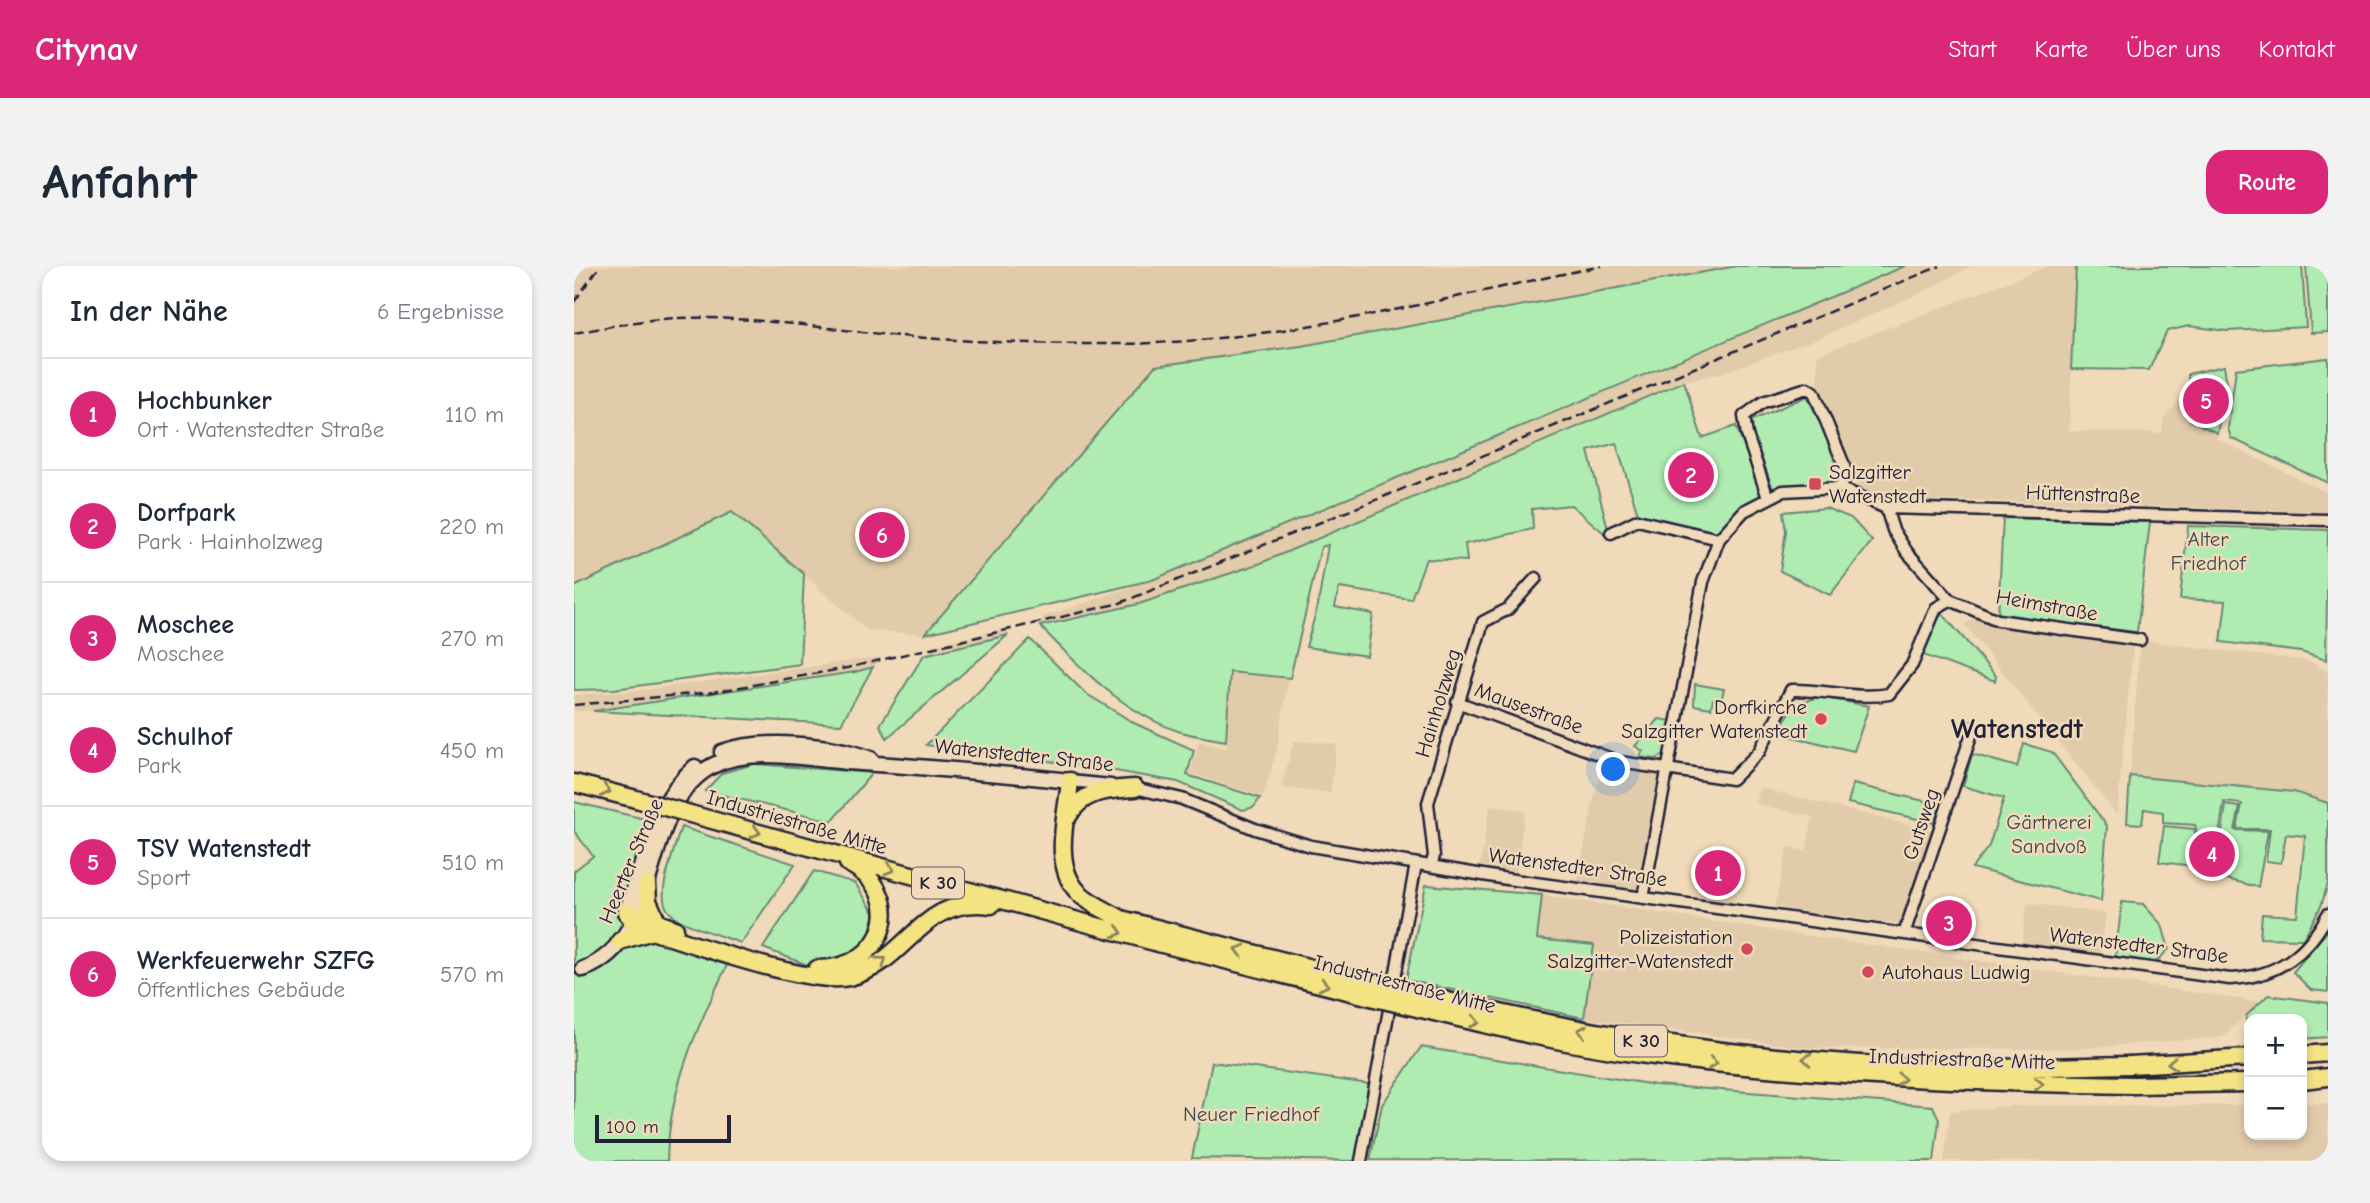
<!DOCTYPE html>
<html lang="de">
<meta charset="utf-8">
<style>
body{margin:0;font-family:"Comic Neue",sans-serif;background:#f2f2f3;color:#1f2937}
.controls{position:absolute;right:21px;bottom:21px;display:grid;overflow:hidden;border-radius:14px;box-shadow:0 4px 10px #0003}
.controls button{width:63px;height:63px;display:grid;place-items:center;padding:0;border:0;border-bottom:2px solid #e0e1e3;background:#fff;color:#1f2937;font:35px sans-serif}
.scale{position:absolute;left:21px;bottom:18px;width:136px;box-sizing:border-box;padding-left:7px;border:4px solid #22223b;border-top:0;font-size:19px;line-height:24px;white-space:nowrap;color:#22223b;-webkit-text-stroke:5px #f0dab9;paint-order:stroke}
.you{position:absolute;left:1040px;top:504px;width:24px;height:24px;margin:-18px;border:5px solid #fff;border-radius:50%;background:#1a73e8;box-shadow:0 0 0 10px #1a73e833}
.badge{display:grid;place-items:center;width:46px;height:46px;border-radius:50%;background:#db2777;color:#fff;font-size:23px;font-weight:700}
.pin{position:absolute;translate:-50% -50%;border:4px solid #fff;box-shadow:0 2px 7px #0006}
.list{margin:0;padding:0;list-style:none}
h2{display:flex;justify-content:space-between;align-items:center;height:91px;margin:0;padding:0 28px;font-size:30px}
h2 small{font-size:23px;font-weight:400;color:#747a83}
.list li{display:grid;grid-template-columns:46px 1fr auto;gap:21px;align-items:center;box-sizing:border-box;height:112px;padding:0 28px;border-top:2px solid #e0e1e3}
.list b{display:block;font-size:26px;white-space:nowrap}
.list p{margin:0;font-size:23px;white-space:nowrap;color:#747a83}
.list em{font-size:23px;font-style:normal;color:#747a83}
.map{position:relative;flex:none;width:1754px;height:895px;overflow:hidden;border-radius:21px}
header{display:flex;align-items:center;gap:42px;box-sizing:border-box;height:98px;padding:0 35px;background:#db2777;color:#fff}
header strong{font-size:33px}
nav{display:flex;gap:38px;margin-inline-start:auto;font-size:24px}
.intro{display:flex;align-items:center;justify-content:space-between;box-sizing:border-box;height:168px;padding:0 42px}
h1{margin:0;font-size:49px}
.button{padding:18px 32px;border-radius:21px;background:#db2777;color:#fff;font-size:24px;font-weight:700}
main{display:flex;gap:42px;padding:0 42px}
aside{flex:1;background:#fff;border-radius:21px;box-shadow:0 4px 10px #0003}
.map>svg:first-child{display:block}
</style>
<header>
<strong>Citynav</strong>
<nav><a>Start</a><a>Karte</a><a>Über uns</a><a>Kontakt</a></nav>
</header>
<div class="intro"><h1>Anfahrt</h1><a class="button">Route</a></div>
<main>
<aside>
<h2>In der Nähe<small>6 Ergebnisse</small></h2>
<ul class="list">
<li><span class="badge">1</span><div><b>Hochbunker</b><p>Ort · Watenstedter Straße</p></div><em>110 m</em></li>
<li><span class="badge">2</span><div><b>Dorfpark</b><p>Park · Hainholzweg</p></div><em>220 m</em></li>
<li><span class="badge">3</span><div><b>Moschee</b><p>Moschee</p></div><em>270 m</em></li>
<li><span class="badge">4</span><div><b>Schulhof</b><p>Park</p></div><em>450 m</em></li>
<li><span class="badge">5</span><div><b>TSV Watenstedt</b><p>Sport</p></div><em>510 m</em></li>
<li><span class="badge">6</span><div><b>Werkfeuerwehr SZFG</b><p>Öffentliches Gebäude</p></div><em>570 m</em></li>
</ul>
</aside>
<div class="map">
<svg width="1754" height="895" viewBox="0 0 1754 895">
<rect width="100%" height="100%" fill="#f0dab9"/>
<filter id="ink" filterUnits="userSpaceOnUse"><feTurbulence type="fractalNoise" baseFrequency=".0143" numOctaves="2"/><feDisplacementMap in="SourceGraphic" scale="14" xChannelSelector="R" yChannelSelector="G"/><feConvolveMatrix kernelMatrix="1 2 1 2 8 2 1 2 1" color-interpolation-filters="sRGB"/></filter>
<g filter="url(#ink)">
<path fill="#e2cbaa" d="M0,0H1170L727,80L582,100L351,368L294,365L158,246L0,321Z
M1331,0H1397L1353,24L1243,73L1144,108L1110,115L687,297L565,338L466,360L469,351L578,314Z
M1475,0H1502L1495,165L1588,167L1590,152L1615,124L1616,155L1643,168V173L1754,227V246L1385,234L1309,238L1286,226L1244,125L1243,89Z
M1400,351L1419,359L1559,380L1543,549L1391,359Z
M435,361L434,369L350,389L359,379Z
M1566,374L1735,395L1754,406V537L1720,526L1556,510Z
M307,391L299,401L281,406L19,445H0V429L62,425Z
M657,407L714,413L703,483L689,531L616,507L625,475L653,483Z
M720,475L763,478L756,527L707,522Z
M1032,496L1090,506L1063,626L1003,618L1021,526Z
M1186,522L1360,565L1327,658L1200,642L1214,581L1232,585L1239,551L1182,538Z
M916,539L951,545L942,606L906,600Z
M968,629L1249,672L1686,736L1649,771L1498,783L1235,782L1010,752L1019,680L963,673Z
M1453,637L1532,647L1526,692L1447,681Z
M1754,837V895H1370L1376,845L1437,840L1675,839V869H1728V838Z"/>
<path fill="#b0ecb2" stroke="#698776" stroke-width="2" d="M1163,0H1331L578,314L351,368L581,100L727,80Z
M1502,0H1728L1732,61L1653,65L1615,60L1593,65L1575,104L1497,103Z
M1732,0H1754V66L1737,67Z
M1754,92V217L1657,172L1654,162L1662,103Z
M1650,100L1653,117L1643,167L1616,154L1614,108Z
M1110,115L1128,172L1162,160L1189,229L1140,267L1064,248L1042,177L1014,185L1034,263L1030,267L997,239L958,243L959,263L891,278L893,295L852,293L837,333L765,322L761,341L799,348L793,390L732,381L744,339L754,279L747,281L716,412L656,406L652,475C637,472 619,470 604,465C549,446 505,401 466,360L565,338L687,297Z
M1233,130L1267,198L1269,209L1265,220L1200,225L1174,156Z
M1252,242L1277,252L1298,275L1256,329L1206,305L1212,265L1209,246Z
M158,246L230,308L226,398L40,423L0,424V321Z
M1429,252L1576,256L1563,366L1424,350Z
M1614,260L1754,264L1752,394L1727,386L1647,376L1652,335L1606,333Z
M1366,345L1422,410L1421,415L1344,387L1361,348Z
M434,369L313,472L306,459L350,389Z
M456,373L511,427L562,458L620,484L613,509L686,532L680,541L669,544L604,516L513,500L352,479Z
M299,401L267,458L19,445L281,406Z
M1121,418L1150,423L1147,435L1139,433L1137,442L1120,439Z
M1246,431L1295,440L1280,485L1202,467L1222,438Z
M1085,453L1098,455L1091,488L1082,493L1065,491L1069,485L1061,480Z
M1450,478L1478,486L1533,560L1527,635L1398,602L1415,580L1430,532L1389,520L1398,488L1443,501Z
M180,498H181L298,507L258,555L131,525L148,507Z
M1556,510L1720,526L1754,537V617L1747,640L1729,673L1686,672L1688,648L1723,650L1731,570L1712,568L1707,597L1692,595L1696,563H1663L1668,538L1650,536L1644,576H1626L1621,559L1589,557V546L1570,543L1568,558L1553,557Z
M1279,518L1367,539L1361,557L1274,537Z
M0,536L79,555L49,647L156,693C124,759 95,820 93,895H0V605L19,590L0,565Z
M1652,539L1666,541L1661,564L1694,565L1684,621L1652,613V604L1585,596L1590,560L1620,563L1624,578L1646,579Z
M107,561L221,598L167,677C77,646 78,653 107,561Z
M240,605L281,617L301,648L292,677L266,695L239,701L189,682Z
M852,619L968,629L963,673L1020,679L1010,752L832,714Z
M1548,636L1569,638L1588,659L1595,683L1580,698L1541,692Z
M1754,664V726L1737,724L1719,706Z
M1694,729L1754,737V771L1728,773V753H1675V776H1672V750Z
M847,781L1081,819L1359,840L1365,854L1360,895L796,894L808,839Z
M638,796L796,818L781,895L618,892Z"/>
<g fill="none" stroke-linecap="round" stroke-linejoin="round">
<defs>
<path id="minor" d="M1194,232L1173,169L1170,150L1189,136L1233,122L1240,126L1270,199L1272,210L1266,222
M1312,242L1319,264L1333,286L1376,334L1424,354L1566,374
M1037,267L1063,254L1145,273
M883,436L1046,496L1158,513L1185,486L1217,424C1250,423 1283,434 1315,428L1338,399L1362,342L1376,334
M496,515L537,519
M556,521L608,533L681,563L737,580L933,613L1656,713C1702,711 1733,689 1754,648
M857,600L860,590L854,537L909,356L934,343L962,312
M1069,632L1129,316L1145,273L1170,245L1209,225L1266,222L1312,242L1754,254
M1330,668L1400,461
M787,895L842,598"/>
<path id="secondary" d="M148,486C188,472 258,478 297,493
M53,644C72,594 78,538 121,501
M9,703C92,674 63,540 138,500C177,480 232,493 274,496C348,501 422,507 496,515"/>
<path id="primary" d="M1728,789L1754,787
M1556,799L1675,792
M1728,814L1754,811
M1559,819L1675,817"/>
<path id="trunk" d="M496,515C493,549 477,599 505,627C516,638 534,645 547,653L807,720
M0,517L62,533
M127,551L584,677L805,733
M493,552C508,524 533,524 561,522
M73,618L74,635L83,655
M52,646L64,660L78,665C119,678 237,720 275,711C334,697 346,629 417,639
M52,646L101,663
M46,675L78,665
M243,703C313,704 335,627 274,597
M836,726C1009,770 1186,796 1365,802C1429,803 1493,800 1556,799
M835,740C913,759 992,779 1073,789C1234,810 1396,817 1559,819"/>
</defs>
<use href="#minor" stroke="#22223b" stroke-width="15"/>
<use href="#secondary" stroke="#22223b" stroke-width="19"/>
<use href="#primary" stroke="#22223b" stroke-width="21"/>
<use href="#trunk" stroke="#22223b" stroke-width="21"/>
<use href="#minor" stroke="#f0dab9" stroke-width="10"/>
<use href="#secondary" stroke="#f0dab9" stroke-width="14"/>
<use href="#primary" stroke="#f4e382" stroke-width="16"/>
<use href="#trunk" stroke="#f4e382" stroke-width="16"/>
<path stroke="#22223b" stroke-width="2.5" stroke-dasharray="10 5" stroke-linecap="butt" d="M0,36L26,0
M0,67C35,61 69,53 105,52C175,50 246,62 316,69C389,76 463,78 537,78C703,78 867,32 1028,0
M0,439L139,426L273,402L546,337L814,229L1366,0"/>
<defs>
<path id="trunk-bridge" d="M62,533L127,551
M807,720L836,726
M805,733L835,740"/>
</defs>
<use href="#trunk-bridge" stroke="#22223b" stroke-width="21" stroke-linecap="butt"/>
<use href="#trunk-bridge" stroke="#f4e382" stroke-width="16"/>
</g>
<defs><path id="oneway-chevron" d="M-2-3.5L2.5 0L-2 3.5" fill="none" stroke-width="1.6" stroke-linecap="round" stroke-linejoin="round" transform="scale(1.75)"/></defs>
<g stroke="#8b825e">
<use href="#oneway-chevron" transform="translate(32 525) rotate(14)"/>
<use href="#oneway-chevron" transform="translate(182 566) rotate(15)"/>
<use href="#oneway-chevron" transform="translate(316 603) rotate(16)"/>
<use href="#oneway-chevron" transform="translate(544 666) rotate(15)"/>
<use href="#oneway-chevron" transform="translate(666 684) rotate(-165)"/>
<use href="#oneway-chevron" transform="translate(308 695) rotate(-37)"/>
<use href="#oneway-chevron" transform="translate(750 719) rotate(14)"/>
<use href="#oneway-chevron" transform="translate(901 756) rotate(14)"/>
<use href="#oneway-chevron" transform="translate(1008 765) rotate(-170)"/>
<use href="#oneway-chevron" transform="translate(1233 793) rotate(-175)"/>
<use href="#oneway-chevron" transform="translate(1139 797) rotate(6)"/>
<use href="#oneway-chevron" transform="translate(1598 797) rotate(177)"/>
<use href="#oneway-chevron" transform="translate(1327 813) rotate(3)"/>
<use href="#oneway-chevron" transform="translate(1465 818) rotate(1)"/>
</g>
</g>
<g fill="#d1495b" stroke="#f0dab9" stroke-width="2.5">
<rect x="1234" y="211" width="14" height="14" rx="3.5"/>
<circle cx="1247" cy="453" r="7"/>
<circle cx="1173" cy="683" r="7"/>
<circle cx="1294" cy="706" r="7"/>
</g>
<g text-anchor="middle" dominant-baseline="central" stroke-width="5" stroke-linejoin="round" paint-order="stroke">
<g fill="#f0dab9" stroke="#605961" stroke-width="2">
<rect x="338" y="601.5" width="52" height="31" rx="5"/>
<rect x="1041" y="759.5" width="52" height="31" rx="5"/>
</g>
<g font-size="19" font-weight="bold" fill="#22223b">
<text x="364" y="617">K 30</text>
<text x="1067" y="775">K 30</text>
</g>
<g font-size="21" fill="#22223b" stroke="#f0dab9" text-anchor="start">
<text x="1255" y="206">Salzgitter<tspan x="1255" dy="24">Watenstedt</tspan></text>
<text x="1233" y="441" text-anchor="end">Dorfkirche<tspan x="1233" dy="24">Salzgitter Watenstedt</tspan></text>
<text x="1159" y="671" text-anchor="end">Polizeistation<tspan x="1159" dy="24">Salzgitter-Watenstedt</tspan></text>
<text x="1308" y="706">Autohaus Ludwig</text>
</g>
<g font-size="21" fill="#22223b" stroke="#f0dab9">
<text transform="translate(1509 228) rotate(2)">Hüttenstraße</text>
<text transform="translate(1473 339) rotate(10)">Heimstraße</text>
<text transform="translate(864 437) rotate(-73)">Hainholzweg</text>
<text transform="translate(955 442) rotate(20)">Mausestraße</text>
<text transform="translate(450 489) rotate(6)">Watenstedter Straße</text>
<text transform="translate(223 556) rotate(16)">Industriestraße Mitte</text>
<text transform="translate(1347 558) rotate(-71)">Gutsweg</text>
<text transform="translate(57 595) rotate(-67)">Heerter Straße</text>
<text transform="translate(1004 601) rotate(8)">Watenstedter Straße</text>
<text transform="translate(1565 679) rotate(7)">Watenstedter Straße</text>
<text transform="translate(831 718) rotate(14)">Industriestraße Mitte</text>
<text transform="translate(1388 793) rotate(2)">Industriestraße Mitte</text>
</g>
<g font-size="21" fill="#3e4a53" stroke="#f0dab9">
<text x="1634" y="273">Alter<tspan x="1634" dy="24">Friedhof</tspan></text>
<text x="1475" y="556">Gärtnerei<tspan x="1475" dy="24">Sandvoß</tspan></text>
<text x="677" y="848">Neuer Friedhof</text>
</g>
<g font-size="28" font-weight="bold" fill="#22223b" stroke="#f0dab9">
<text x="1443" y="463">Watenstedt</text>
</g>
</g>
</svg>
<div class="controls">
<button>+</button>
<button>−</button>
</div>
<div class="scale">100 m</div>
<div class="you"></div>
<div class="pin badge" style="left:1144px;top:607px">1</div>
<div class="pin badge" style="left:1117px;top:209px">2</div>
<div class="pin badge" style="left:1375px;top:657px">3</div>
<div class="pin badge" style="left:1638px;top:588px">4</div>
<div class="pin badge" style="left:1632px;top:135px">5</div>
<div class="pin badge" style="left:308px;top:269px">6</div>
</div>
</main>
